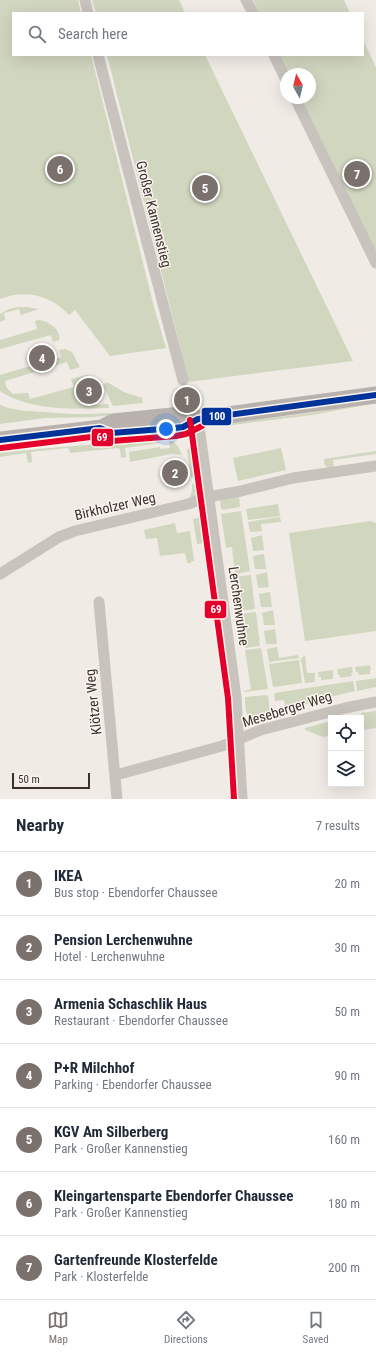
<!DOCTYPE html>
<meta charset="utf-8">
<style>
body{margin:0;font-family:"Roboto Condensed",sans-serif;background:#f2f2f3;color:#1f2937}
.controls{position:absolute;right:12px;bottom:12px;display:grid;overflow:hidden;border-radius:0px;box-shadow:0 4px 16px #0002}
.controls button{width:36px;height:36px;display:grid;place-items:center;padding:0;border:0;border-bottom:1px solid #e0e1e3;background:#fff;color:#1f2937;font:20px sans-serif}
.compass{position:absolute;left:280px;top:68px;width:36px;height:36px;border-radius:50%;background:#fff;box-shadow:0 4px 16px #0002;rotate:352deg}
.scale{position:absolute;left:12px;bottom:10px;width:78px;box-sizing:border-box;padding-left:4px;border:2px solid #3b302b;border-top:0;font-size:11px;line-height:14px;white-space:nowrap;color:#3b302b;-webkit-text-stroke:3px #fbf5ee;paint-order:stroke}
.you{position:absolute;left:166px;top:429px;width:14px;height:14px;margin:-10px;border:3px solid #fff;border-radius:50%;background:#1a73e8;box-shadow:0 0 0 6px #1a73e833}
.badge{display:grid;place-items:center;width:26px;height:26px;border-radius:50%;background:#7a716c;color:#fff;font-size:13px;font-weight:700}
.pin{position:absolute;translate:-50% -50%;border:2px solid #fff;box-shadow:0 1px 4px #0006}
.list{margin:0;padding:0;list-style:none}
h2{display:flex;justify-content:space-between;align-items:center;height:52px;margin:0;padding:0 16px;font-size:17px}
h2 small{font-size:13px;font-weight:400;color:#747a83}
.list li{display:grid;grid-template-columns:26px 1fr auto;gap:12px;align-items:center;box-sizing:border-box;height:64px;padding:0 16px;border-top:1px solid #e0e1e3}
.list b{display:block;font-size:15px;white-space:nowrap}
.list p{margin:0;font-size:13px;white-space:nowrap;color:#747a83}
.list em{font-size:13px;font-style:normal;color:#747a83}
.icon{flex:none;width:22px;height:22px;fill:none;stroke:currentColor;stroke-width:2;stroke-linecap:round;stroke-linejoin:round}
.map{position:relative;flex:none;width:376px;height:799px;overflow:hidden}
.search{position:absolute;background:#fff;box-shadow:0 4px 16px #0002;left:12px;right:12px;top:12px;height:44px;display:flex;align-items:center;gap:10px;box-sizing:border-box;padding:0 14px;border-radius:0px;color:#747a83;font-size:15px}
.sheet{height:500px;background:#fff}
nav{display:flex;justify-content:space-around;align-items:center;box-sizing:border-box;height:56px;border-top:1px solid #e0e1e3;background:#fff;font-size:11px;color:#747a83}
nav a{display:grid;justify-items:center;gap:2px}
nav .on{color:#7a716c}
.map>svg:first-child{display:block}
</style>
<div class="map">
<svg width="376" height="799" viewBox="0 0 376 799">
<rect width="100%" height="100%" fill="#f0ebe5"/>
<path fill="#d1d6bf" d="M0,0H78L81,13H13V55H91L154,307L166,348L110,356L75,310L69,315C51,295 24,289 0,299Z
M92,0H179L185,13H96Z
M253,0H344L350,13H259Z
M363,40L376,67V251L301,98H310V74H289L280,55H363Z
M107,55H205L353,361L188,382L181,350Z
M18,307H27L39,309L21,315L19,309L4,313L5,320L0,322V314L9,309Z
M39,320C48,321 62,330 59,340L53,342L51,335L0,349V340L37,329L35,321Z
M65,349L72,352L80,367L70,370L67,362L5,381L6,387L13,394L28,393L30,399L74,387L71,379L87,375L95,382L81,386L84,405L108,404L109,408C75,409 29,411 0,391V375L61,357L59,350Z
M107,382L124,392L142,398L143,403L113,406L103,385Z
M376,401V403L312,415L224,426V424L228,423L312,413Z
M0,405C14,411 29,411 43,412C66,414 87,415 109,413L110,415L93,417L45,418L0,424Z
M157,439C172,439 176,440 182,455L172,454L130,462L129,452L160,447V449L170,448L169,441H160V443L125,448L126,457L121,458L120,450L118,448L70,453L69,449L67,448L31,452L32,462L28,463L26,453L0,457V453C52,447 105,444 157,439Z
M193,443L197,451L200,476L191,478L187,450Z
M281,448L286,470L238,481L233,458Z
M376,451V454L333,460L334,468L328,469L324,463V459Z
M201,482V491L198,496L190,498L192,490V484Z
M239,497L240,507L223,510L221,508L220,500Z
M278,504L280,516L248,520L246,509Z
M241,511L250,571L235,574L232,547L226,548L221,514Z
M207,516L211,542L197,544L193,519Z
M280,517L281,522L261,524L262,531L250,532L248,522Z
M370,521L376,523V631L305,641L289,533Z
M175,523L177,533L190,531L194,561H191V563H187L185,553L160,556L157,538L146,539L144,530Z
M262,535L264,550L253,551L251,538Z
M264,554L266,569H255L253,556Z
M267,572L269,587L258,588L256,575Z
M251,575L255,609L240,611L236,577Z
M270,592L272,607H261L259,594Z
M273,610L275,625H264L262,613Z
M256,612L260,646L245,648L241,614Z
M275,629L277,644H266L264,631Z
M277,647L279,658L298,655L299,658L269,662L267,649Z
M261,648L268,689L244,692V691L251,689L245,650Z
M305,655L307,673H315V682L305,683L301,659Z
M299,660L302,683L273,687L269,664Z
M370,665L371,670H370V674L359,675L358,672H356L355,667Z
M352,667L353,673H351L352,676L340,678V675H338L337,669Z
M333,670V679L321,680V677H319L318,672Z
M376,678V687L357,691L356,681Z
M353,681L355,691L330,697L280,712L281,718H277L276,709L285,707L284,700L275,701L274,695H275V693Z
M266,695L268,696L271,719C263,722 252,723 247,714C245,709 245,702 245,697Z
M376,711V728L364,730L361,713Z
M331,721V735L323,737L305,730V728Z"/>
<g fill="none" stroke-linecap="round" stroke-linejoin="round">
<path stroke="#c9c3be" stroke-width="11" d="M85,0L88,13
M246,0L253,13
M98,55L183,380
M274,55L286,80
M295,98L376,263
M198,419L236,697L242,799
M0,574L59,537L75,531L188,504L208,497L241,491L293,478L376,466
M99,602L117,799
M116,775L222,746L261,730L345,708L376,702"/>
<path stroke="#b8b1ad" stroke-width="17" d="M132,431L183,427L198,419
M0,440L102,428L113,422L182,415L198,419L376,395"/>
<defs>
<path id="bus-1" d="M0,440L100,428L112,433L175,428L183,427L198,419L376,395"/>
<path id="bus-2" d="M190,420L228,698L234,799
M1,448L99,436L112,441L176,436L186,434L202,426"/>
</defs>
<use href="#bus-1" stroke="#fbf5ee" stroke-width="9"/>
<use href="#bus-2" stroke="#fbf5ee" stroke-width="9"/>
<use href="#bus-1" stroke="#039" stroke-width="6"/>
<use href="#bus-2" stroke="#e4002b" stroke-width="6"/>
</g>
<g text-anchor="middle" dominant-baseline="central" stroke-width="3" stroke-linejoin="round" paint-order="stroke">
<g font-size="14" fill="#3b302b" stroke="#fbf5ee">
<text transform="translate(154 214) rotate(76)">Großer Kannenstieg</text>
<text transform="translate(115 506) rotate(-13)">Birkholzer Weg</text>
<text transform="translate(239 606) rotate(82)">Lerchenwuhne</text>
<text transform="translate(93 702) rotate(-96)">Klötzer Weg</text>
<text transform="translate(287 709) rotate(-17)">Meseberger Weg</text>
</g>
</g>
<g stroke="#fbf5ee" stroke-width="1.5">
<rect x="201" y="407" width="31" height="19" rx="4" fill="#039"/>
<rect x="91" y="428" width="23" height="19" rx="4" fill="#e4002b"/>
<rect x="204" y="600" width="23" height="19" rx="4" fill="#e4002b"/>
</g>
<g font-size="11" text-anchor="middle" font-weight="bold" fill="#fff">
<text x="217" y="420">100</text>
<text x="102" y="441">69</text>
<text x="216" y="613">69</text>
</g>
</svg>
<div class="controls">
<button><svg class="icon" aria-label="locate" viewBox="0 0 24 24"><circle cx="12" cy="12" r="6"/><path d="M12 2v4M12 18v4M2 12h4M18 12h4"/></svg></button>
<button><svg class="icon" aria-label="layers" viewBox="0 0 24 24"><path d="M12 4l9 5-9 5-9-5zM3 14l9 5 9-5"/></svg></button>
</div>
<svg class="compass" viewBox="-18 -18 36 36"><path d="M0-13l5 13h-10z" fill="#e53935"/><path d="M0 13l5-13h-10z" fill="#747a83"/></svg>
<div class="scale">50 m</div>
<div class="you"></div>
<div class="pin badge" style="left:187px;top:400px">1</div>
<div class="pin badge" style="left:175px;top:473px">2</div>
<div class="pin badge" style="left:89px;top:391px">3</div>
<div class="pin badge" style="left:42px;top:358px">4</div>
<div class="pin badge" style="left:205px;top:188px">5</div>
<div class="pin badge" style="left:60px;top:169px">6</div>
<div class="pin badge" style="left:357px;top:174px">7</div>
<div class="search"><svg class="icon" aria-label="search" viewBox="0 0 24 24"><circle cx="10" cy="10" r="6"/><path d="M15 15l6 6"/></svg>Search here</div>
</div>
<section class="sheet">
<h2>Nearby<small>7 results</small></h2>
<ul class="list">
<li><span class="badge">1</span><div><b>IKEA</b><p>Bus stop · Ebendorfer Chaussee</p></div><em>20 m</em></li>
<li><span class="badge">2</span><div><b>Pension Lerchenwuhne</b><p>Hotel · Lerchenwuhne</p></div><em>30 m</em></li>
<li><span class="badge">3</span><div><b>Armenia Schaschlik Haus</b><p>Restaurant · Ebendorfer Chaussee</p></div><em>50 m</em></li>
<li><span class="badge">4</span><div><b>P+R Milchhof</b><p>Parking · Ebendorfer Chaussee</p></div><em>90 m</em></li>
<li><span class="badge">5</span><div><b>KGV Am Silberberg</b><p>Park · Großer Kannenstieg</p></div><em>160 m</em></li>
<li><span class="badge">6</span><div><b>Kleingartensparte Ebendorfer Chaussee</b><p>Park · Großer Kannenstieg</p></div><em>180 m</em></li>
<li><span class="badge">7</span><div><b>Gartenfreunde Klosterfelde</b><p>Park · Klosterfelde</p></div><em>200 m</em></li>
</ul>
</section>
<nav>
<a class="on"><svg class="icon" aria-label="map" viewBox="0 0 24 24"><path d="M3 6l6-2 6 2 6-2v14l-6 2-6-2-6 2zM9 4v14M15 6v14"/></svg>Map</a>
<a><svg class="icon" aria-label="directions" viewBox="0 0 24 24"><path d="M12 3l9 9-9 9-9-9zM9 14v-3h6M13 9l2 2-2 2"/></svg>Directions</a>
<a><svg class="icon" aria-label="saved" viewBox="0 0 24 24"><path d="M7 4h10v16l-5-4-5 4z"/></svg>Saved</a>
</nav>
